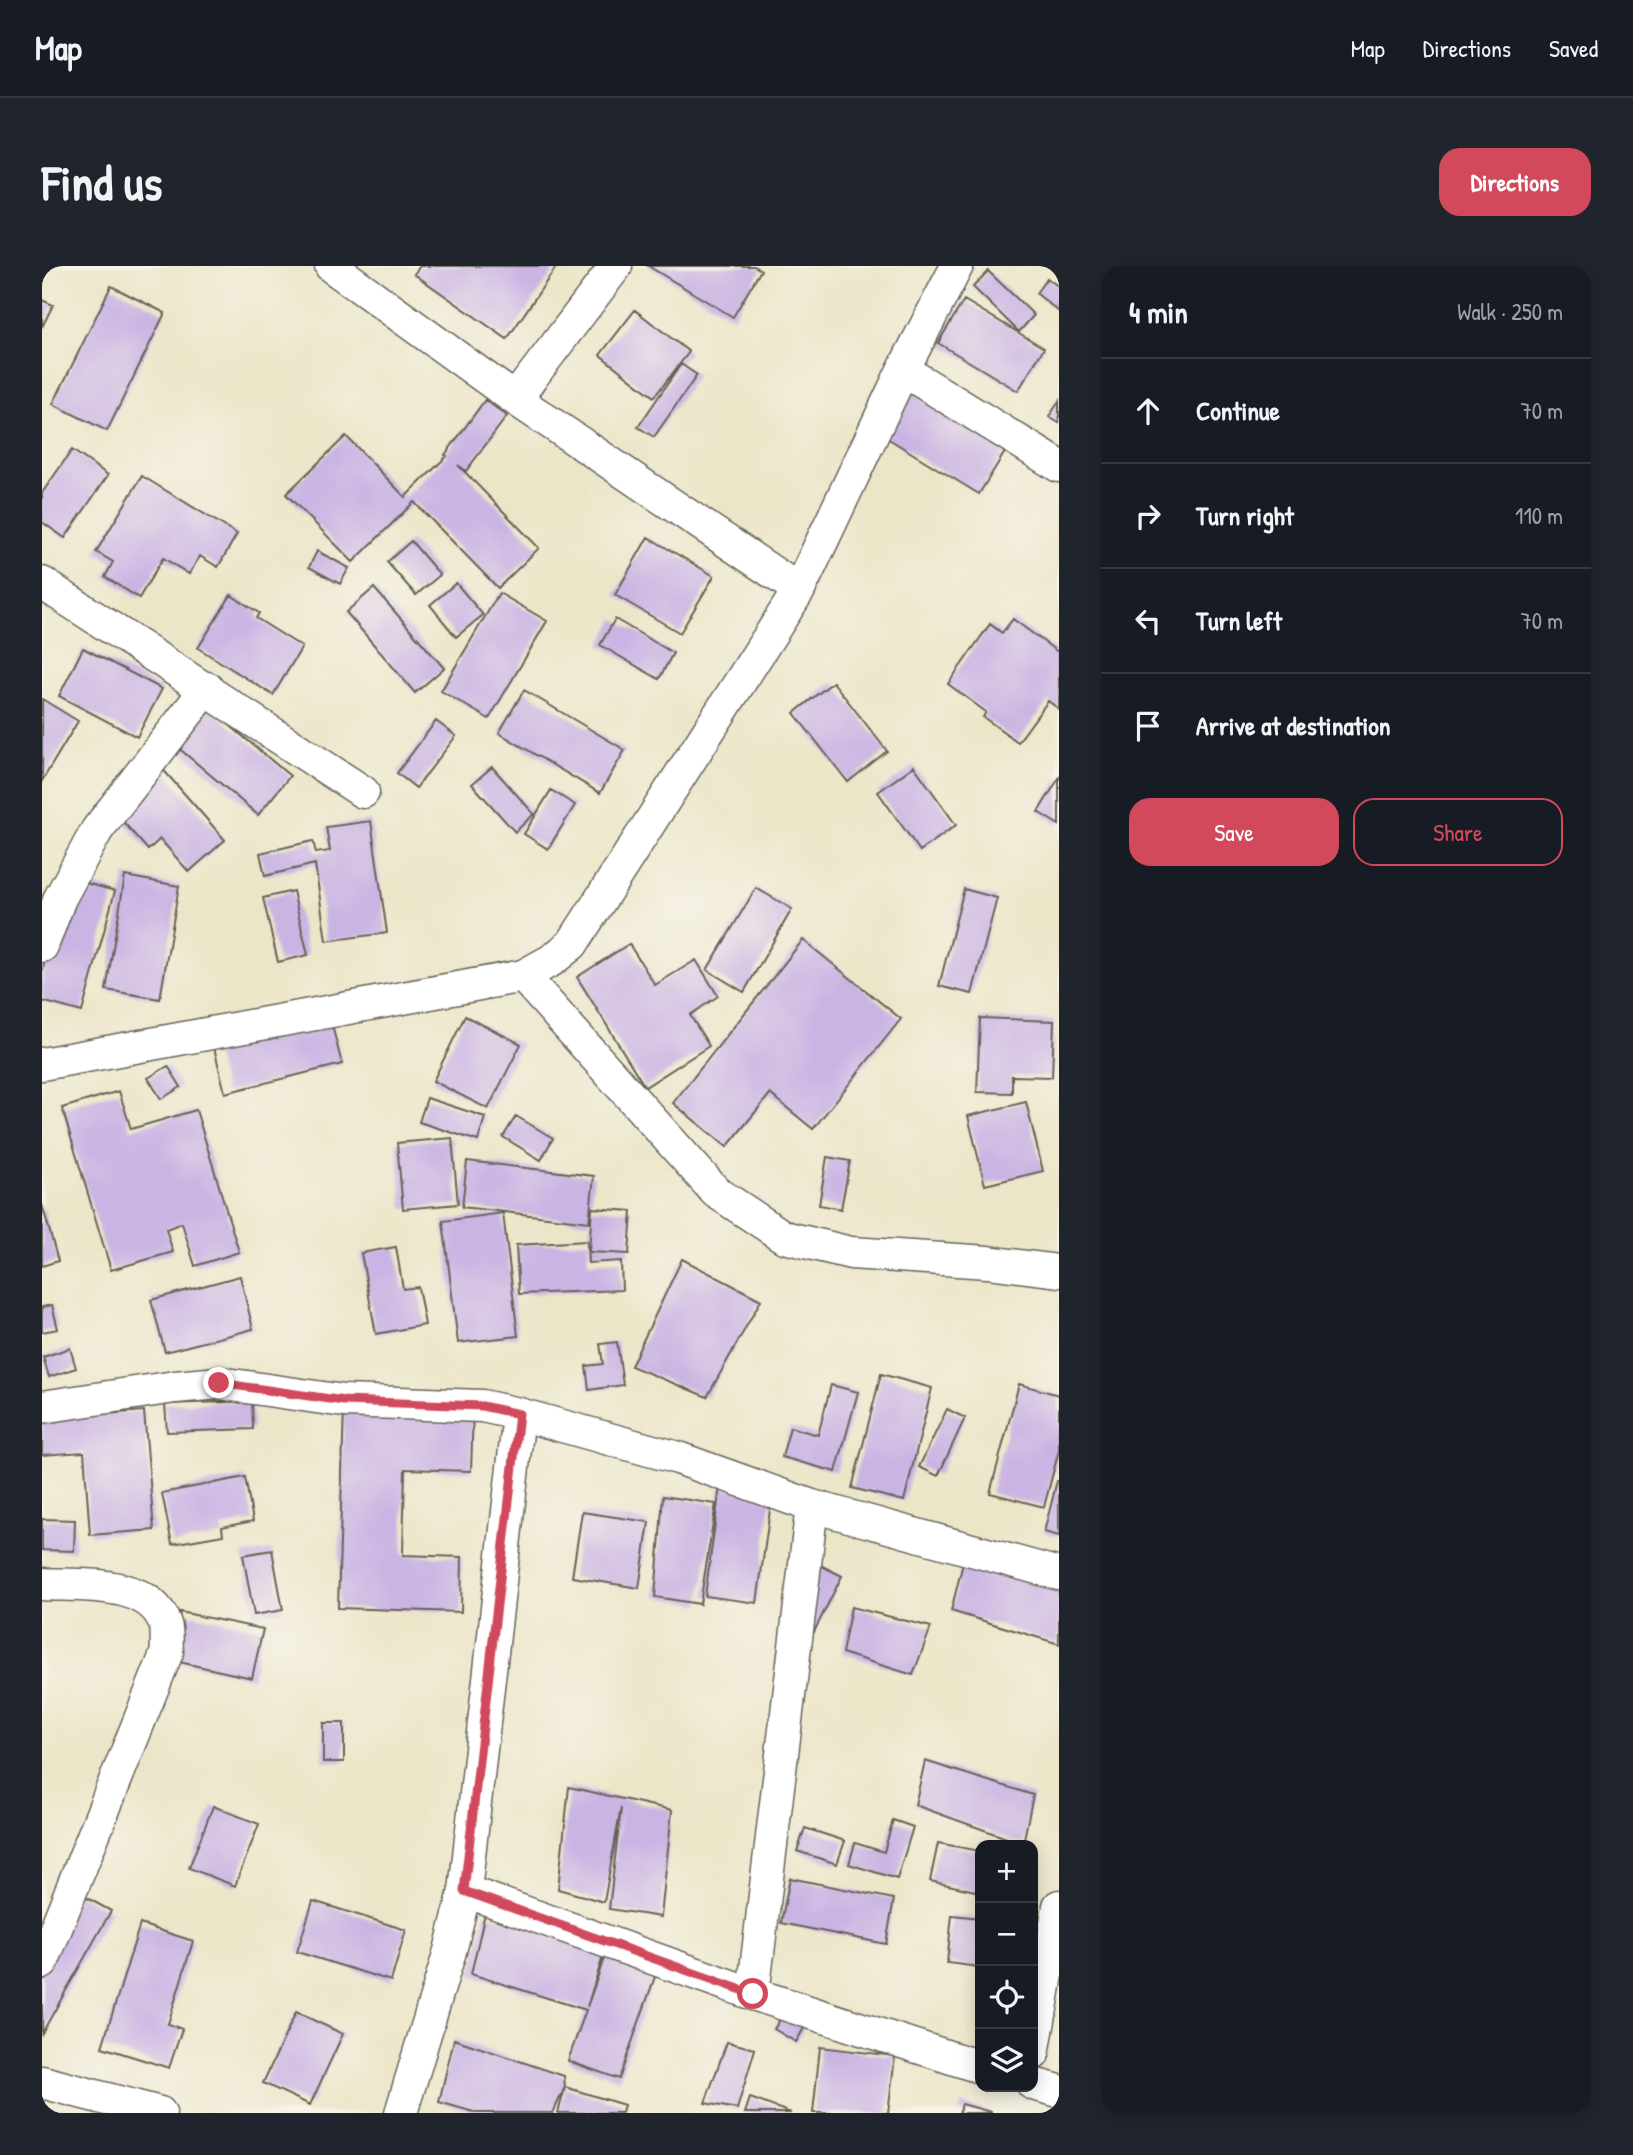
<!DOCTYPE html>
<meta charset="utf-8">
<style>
body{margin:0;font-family:"Patrick Hand",sans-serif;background:#20242c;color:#f1f3f6}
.controls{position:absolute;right:21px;bottom:21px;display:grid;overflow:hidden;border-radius:14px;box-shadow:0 4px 18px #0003}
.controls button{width:63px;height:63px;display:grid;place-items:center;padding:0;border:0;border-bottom:2px solid #363941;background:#171b24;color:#f1f3f6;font:35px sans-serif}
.stop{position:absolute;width:21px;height:21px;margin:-16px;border:5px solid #d1495b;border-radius:50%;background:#fff}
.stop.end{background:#d1495b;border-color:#fff;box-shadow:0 2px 7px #0008}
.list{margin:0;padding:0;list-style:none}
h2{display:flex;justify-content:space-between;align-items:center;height:91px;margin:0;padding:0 28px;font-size:30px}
h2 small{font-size:23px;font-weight:400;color:#9ea1a6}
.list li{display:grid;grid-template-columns:46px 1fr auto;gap:21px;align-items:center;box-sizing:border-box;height:105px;padding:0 28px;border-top:2px solid #363941}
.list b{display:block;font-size:26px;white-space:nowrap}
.list em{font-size:23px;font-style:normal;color:#9ea1a6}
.actions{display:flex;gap:14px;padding:21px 28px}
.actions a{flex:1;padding:16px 0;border:2px solid #d1495b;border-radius:21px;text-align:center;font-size:24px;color:#d1495b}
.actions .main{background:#d1495b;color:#fff}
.icon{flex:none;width:38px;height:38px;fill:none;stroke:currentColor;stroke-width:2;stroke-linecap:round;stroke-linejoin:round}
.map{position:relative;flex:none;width:1017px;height:1847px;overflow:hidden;border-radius:21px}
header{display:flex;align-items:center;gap:42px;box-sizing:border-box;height:98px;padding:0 35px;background:#171b24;border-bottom:2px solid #363941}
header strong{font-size:33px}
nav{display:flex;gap:38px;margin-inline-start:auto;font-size:24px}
.intro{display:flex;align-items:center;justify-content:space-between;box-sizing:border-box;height:168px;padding:0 42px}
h1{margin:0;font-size:49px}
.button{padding:18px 32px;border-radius:21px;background:#d1495b;color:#fff;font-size:24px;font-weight:700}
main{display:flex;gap:42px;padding:0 42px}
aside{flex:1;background:#171b24;border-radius:21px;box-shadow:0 4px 18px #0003}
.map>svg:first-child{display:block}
</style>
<header>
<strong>Map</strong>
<nav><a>Map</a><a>Directions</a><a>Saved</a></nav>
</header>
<div class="intro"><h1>Find us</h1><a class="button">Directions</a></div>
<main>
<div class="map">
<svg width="1017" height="1847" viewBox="0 0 1017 1847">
<rect width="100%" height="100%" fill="#f7f3e8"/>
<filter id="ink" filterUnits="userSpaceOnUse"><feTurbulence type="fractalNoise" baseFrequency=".0143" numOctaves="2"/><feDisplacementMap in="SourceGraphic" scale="14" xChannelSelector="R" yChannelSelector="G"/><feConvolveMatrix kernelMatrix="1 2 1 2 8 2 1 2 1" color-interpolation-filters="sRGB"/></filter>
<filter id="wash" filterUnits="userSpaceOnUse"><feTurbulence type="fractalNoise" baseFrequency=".00686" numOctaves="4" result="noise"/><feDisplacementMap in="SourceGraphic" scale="28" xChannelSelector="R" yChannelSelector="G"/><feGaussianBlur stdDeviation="1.57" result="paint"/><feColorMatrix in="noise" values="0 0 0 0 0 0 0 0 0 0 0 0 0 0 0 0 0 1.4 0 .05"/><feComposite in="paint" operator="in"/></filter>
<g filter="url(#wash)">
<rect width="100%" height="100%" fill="#ece6c9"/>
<g id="blocks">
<path fill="#cab4e3" d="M378,0H515L465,73L372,8Z
M606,0H712L719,4L691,51Z
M946,5L992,49L977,66L931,21Z
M1005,12L1017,21V46L994,27Z
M69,20L123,47L65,165L11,138Z
M0,34L11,39L0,61Z
M922,34L1002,82L976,125L896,77Z
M593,44L647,86L612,131L558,89Z
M639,98L655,109L612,171L596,161Z
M866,119L966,181L937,228L837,167Z
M443,134L465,150L424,205L416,199L497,282L456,322L372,236L311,296L244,228L304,170L363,231L405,190L403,189Z
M1017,135V157L1007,151Z
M30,184L66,209L23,272L0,256V227Z
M100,210L195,268L176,301L158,290L147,308L121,292L97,332L63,311L71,296L54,286Z
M606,271L672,310L638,367L573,329Z
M369,275L398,309L374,329L345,296Z
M275,285L307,302L298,318L267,301Z
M414,317L441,349L414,371L388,339Z
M332,322L402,402L373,427L304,346Z
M457,327L505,355L447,453L399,425Z
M189,329L217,347L214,352L260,381L231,429L156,382Z
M573,353L631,387L617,413L558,379Z
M971,353L1017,387V443L1006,435L976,476L941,451L944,446L906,418L948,358L960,367Z
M41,382L120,423L95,471L17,430Z
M791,416L845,485L806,516L752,447Z
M482,424L583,484L558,527L457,467Z
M0,433L36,455L0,515Z
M165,440L248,510L216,549L133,479Z
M394,455L414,470L374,522L355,507Z
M118,500L183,574L147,606L118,573L106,584L70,543Z
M872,500L914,559L878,585L836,526Z
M450,501L492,548L473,566L430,518Z
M1017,512V559L996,546Z
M509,524L533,539L506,583L482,568Z
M329,555L345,667L284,675L273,598L223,610L218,587L271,575L274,587L288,585L284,561Z
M83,610L137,620L118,733L64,724Z
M26,612L73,625L40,746L0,735V706Z
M714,622L750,643L702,726L665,704Z
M922,623L955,632L930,728L897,720Z
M251,625L266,689L236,696L221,632Z
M761,674L859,753L771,863L728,828L685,881L631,837Z
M587,678L613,719L654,694L676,730L648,749L667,780L603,821L535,711Z
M286,744L300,798L183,827L170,773Z
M423,750L479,778L446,843L391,815Z
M938,752L1012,755L1010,811L970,810V827L935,826Z
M126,800L139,821L119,833L106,812Z
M77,825L89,863L154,844L197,986L153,1000L140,957L124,963L131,986L69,1004L20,842Z
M385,832L443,851L436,875L377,856Z
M984,836L1001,905L943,919L926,850Z
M474,850L511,872L499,894L461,871Z
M410,872L416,938L361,943L355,877Z
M785,891L808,895L799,943L777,939Z
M425,895L552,910L547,956L420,941Z
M0,938L16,995L0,1000Z
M550,942L590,945L587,988L547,986Z
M461,947L476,1070L416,1077L401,955Z
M545,975L546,997L579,995L580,1024L477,1028L474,979Z
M354,981L361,1023L376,1021L383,1059L334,1068L319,987Z
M640,993L719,1034L665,1131L589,1100Z
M198,1010L211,1063L123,1086L109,1034Z
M10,1039L16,1063L0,1066V1041Z
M575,1076L581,1119L547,1124L544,1100L561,1098L558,1078Z
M28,1082L34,1102L7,1111L1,1091Z
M839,1108L890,1122L862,1235L810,1222Z
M977,1118L1017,1129V1184L1002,1241L948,1227Z
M789,1119L816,1126L794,1206L740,1191L748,1161L776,1169Z
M210,1135L211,1163L125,1166L123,1138Z
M302,1140L431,1144L429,1205L363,1203L361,1289L420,1291L419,1346L296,1342Z
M905,1143L923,1152L896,1210L877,1201Z
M102,1145L112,1264L48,1269L42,1186L0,1189V1153Z
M203,1211L211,1255L180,1261L181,1269L130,1278L120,1227Z
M1015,1215H1017V1270L1002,1266Z
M678,1221L730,1229L715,1337L663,1330Z
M621,1230L674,1238L658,1338L613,1331Z
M540,1246L607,1256L597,1322L530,1311Z
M0,1253L33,1254L32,1285L0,1284Z
M230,1284L241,1344L212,1349L201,1289Z
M921,1297L1017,1320V1378L909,1345Z
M778,1299L800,1310L772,1366L750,1355Z
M809,1341L889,1361L871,1409L800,1387Z
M138,1346L221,1363L210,1412L128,1394Z
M281,1457H302V1496H281Z
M883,1495L991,1529L981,1578L873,1539Z
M527,1521L630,1544L619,1651L567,1643L579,1542L562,1636L516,1623Z
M171,1540L217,1558L193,1620L147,1602Z
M851,1554L871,1561L855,1613L807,1598L813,1577L842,1586Z
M763,1562L803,1575L795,1598L755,1585Z
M896,1577L938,1585V1626L888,1615Z
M748,1612L852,1633L844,1678L739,1657Z
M36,1627L69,1645L0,1767V1691Z
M271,1635L364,1664L349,1715L255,1686Z
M443,1647L562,1687L545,1741L565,1684L616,1702L577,1813L526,1795L544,1744L429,1708Z
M910,1649L938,1652V1701L905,1697Z
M98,1658L151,1675L126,1758L140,1763L127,1802L60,1781Z
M254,1746L301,1768L268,1839L221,1817Z
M741,1749L762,1762L754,1776L732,1763Z
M412,1773L522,1810L523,1821L511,1847H435L397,1836Z
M685,1776L713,1783L695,1843L663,1837Z
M778,1781L853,1790L846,1847H771Z
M523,1821L582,1839L580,1847H516Z
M708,1832L749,1847H703Z
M920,1838L949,1846V1847H917Z"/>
</g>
</g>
<g filter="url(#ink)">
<use href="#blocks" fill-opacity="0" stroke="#656359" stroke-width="2"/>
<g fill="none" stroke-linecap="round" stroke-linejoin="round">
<defs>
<path id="minor" d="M289,0L473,133L757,324
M861,104L1017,200
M473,133L574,0
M0,317L321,526
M0,680L18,632L55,564L165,422
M481,710L674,926L742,971L809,987L946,996L1017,1005
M0,798L481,710L510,694L530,678L757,324L861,104L915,0
M0,1141L133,1121L177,1117L302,1135L440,1140L477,1148L636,1192L770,1240L1017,1308
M0,1318C37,1320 109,1313 123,1358C126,1366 124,1377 125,1386L0,1697
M423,1625L711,1728L938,1801
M711,1728L770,1240
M991,1788L1017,1640
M0,1816L118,1847
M991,1818L1017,1825
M359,1847L408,1685L423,1625L477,1148"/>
</defs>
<use href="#minor" stroke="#656359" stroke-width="35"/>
<use href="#minor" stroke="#fff" stroke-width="32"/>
</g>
</g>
<g fill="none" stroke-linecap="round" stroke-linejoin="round" filter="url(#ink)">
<path stroke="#d1495b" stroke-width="9" d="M177,1117L302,1135L440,1140L477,1148L422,1625L711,1728"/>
</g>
</svg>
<div class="controls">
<button>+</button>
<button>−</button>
<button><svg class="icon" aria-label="locate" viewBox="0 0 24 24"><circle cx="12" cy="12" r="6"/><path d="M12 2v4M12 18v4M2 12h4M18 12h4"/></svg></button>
<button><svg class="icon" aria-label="layers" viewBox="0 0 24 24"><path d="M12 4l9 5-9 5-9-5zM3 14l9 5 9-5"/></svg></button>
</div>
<div class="stop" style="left:711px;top:1728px"></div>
<div class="stop end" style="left:177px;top:1117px"></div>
</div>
<aside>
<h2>4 min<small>Walk · 250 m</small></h2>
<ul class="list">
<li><svg class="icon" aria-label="ahead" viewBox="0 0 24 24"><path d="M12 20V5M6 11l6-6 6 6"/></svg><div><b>Continue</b></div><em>70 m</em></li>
<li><svg class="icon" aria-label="right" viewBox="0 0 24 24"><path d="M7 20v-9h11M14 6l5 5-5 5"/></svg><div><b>Turn right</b></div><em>110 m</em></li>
<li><svg class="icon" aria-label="left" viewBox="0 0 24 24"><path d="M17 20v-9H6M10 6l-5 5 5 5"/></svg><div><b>Turn left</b></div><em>70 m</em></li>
<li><svg class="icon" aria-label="arrive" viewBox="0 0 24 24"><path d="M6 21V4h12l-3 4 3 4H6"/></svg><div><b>Arrive at destination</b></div></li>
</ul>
<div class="actions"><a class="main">Save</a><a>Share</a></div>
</aside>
</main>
